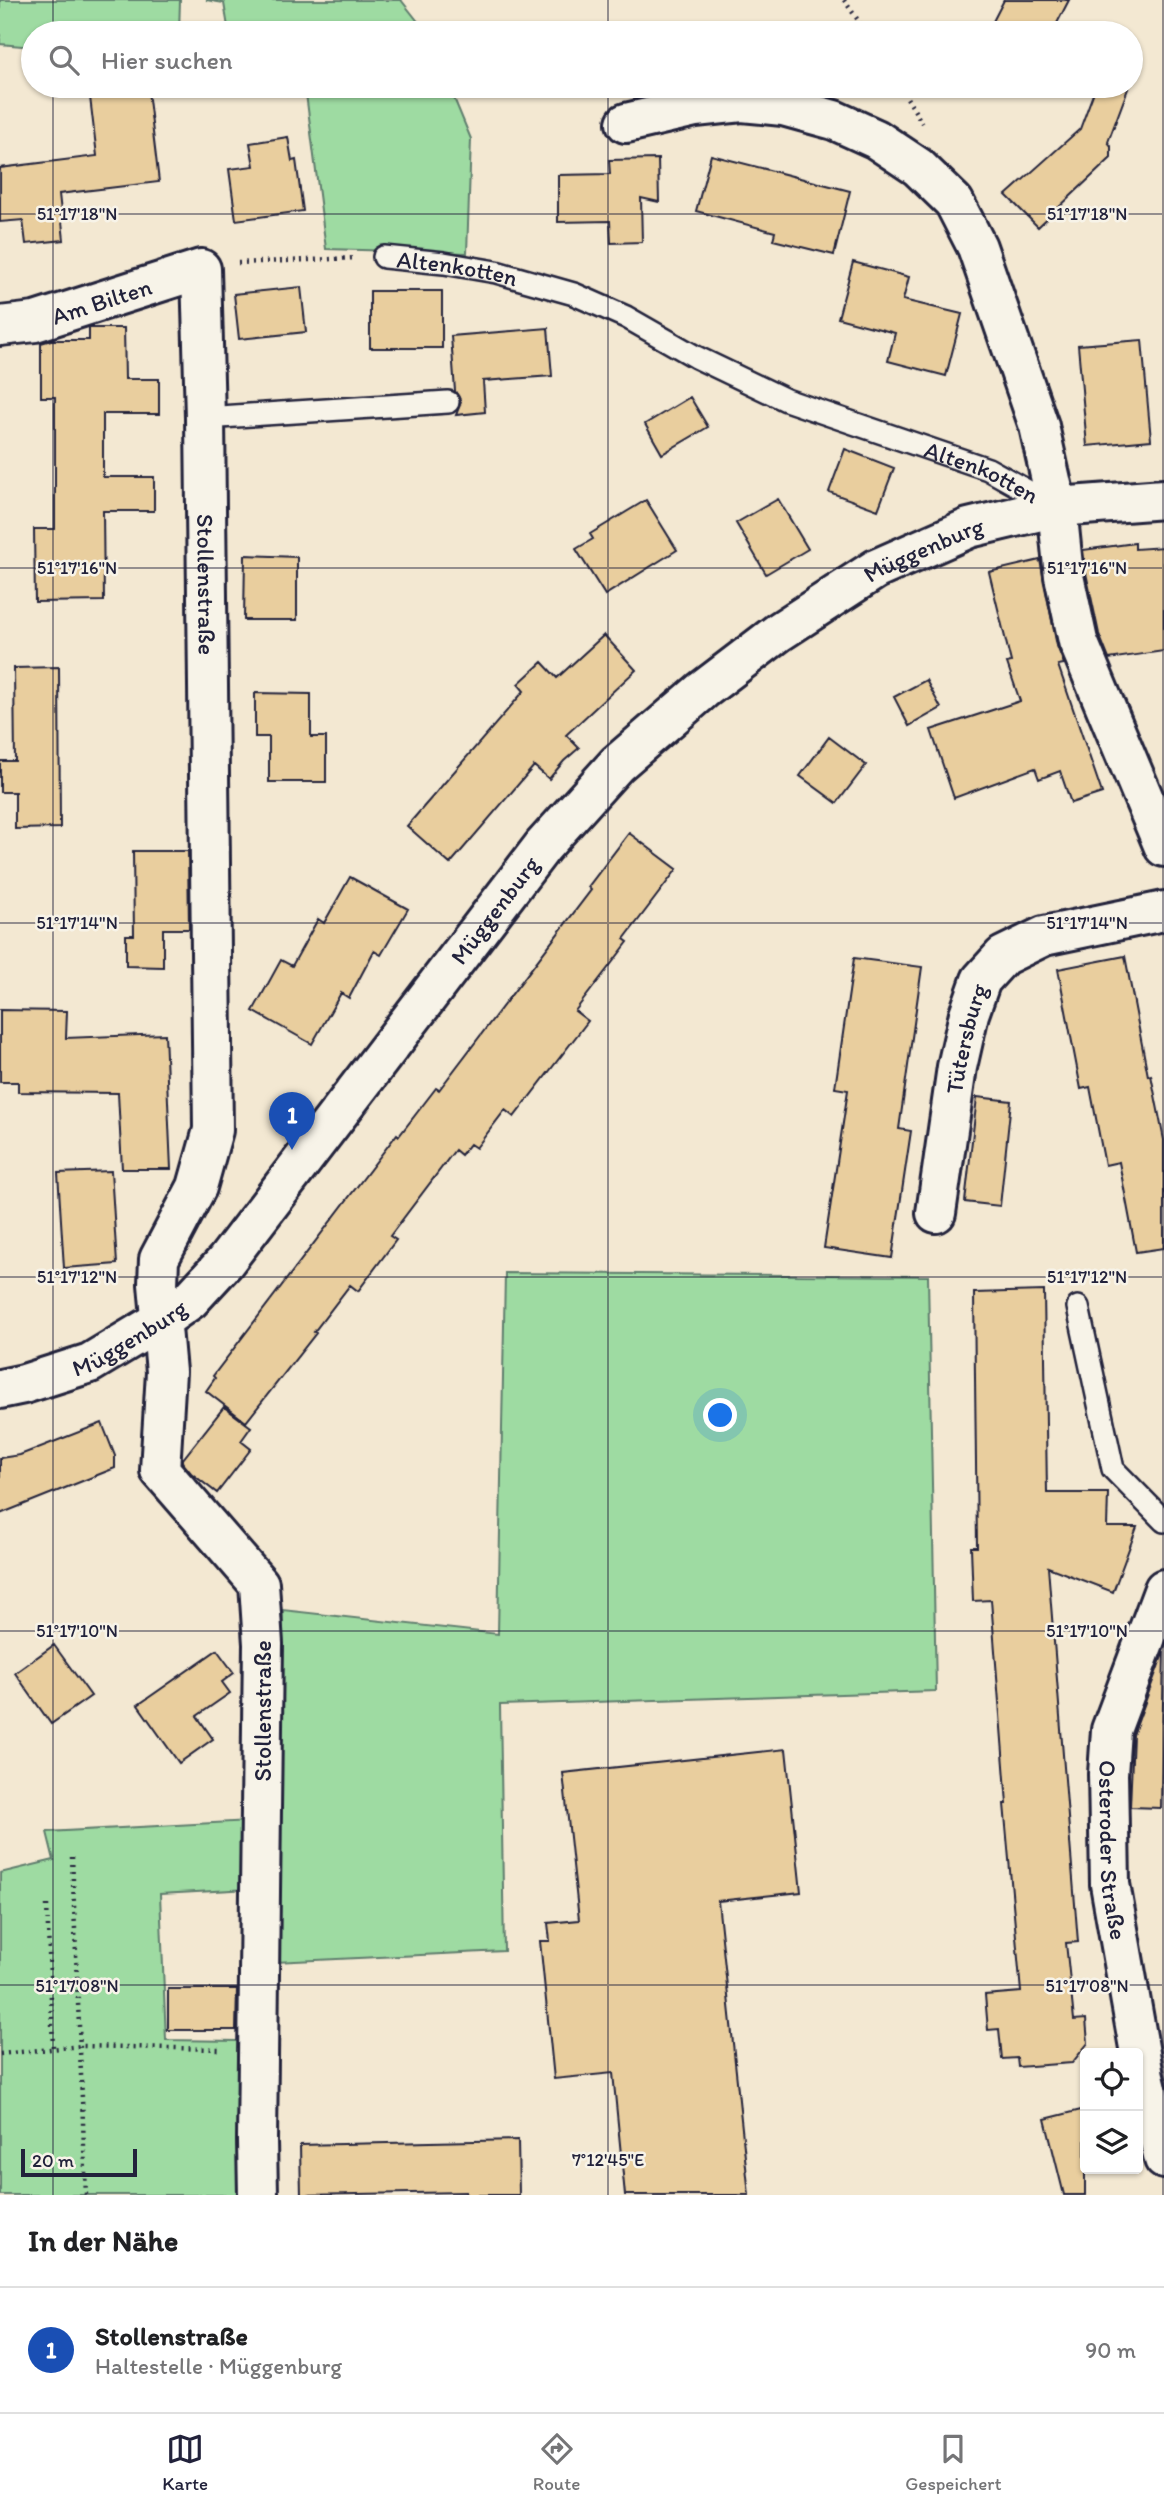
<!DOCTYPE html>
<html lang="de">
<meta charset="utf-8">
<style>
body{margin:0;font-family:Itim,sans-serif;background:#f6f6f6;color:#202124}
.controls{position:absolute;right:21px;bottom:21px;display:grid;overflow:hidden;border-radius:7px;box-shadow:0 2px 5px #0004}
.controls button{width:63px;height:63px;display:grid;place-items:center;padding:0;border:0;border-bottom:2px solid #e0e0e0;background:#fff;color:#202124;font:35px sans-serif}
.scale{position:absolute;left:21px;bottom:18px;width:116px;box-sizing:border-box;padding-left:7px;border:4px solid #22223b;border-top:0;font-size:19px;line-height:24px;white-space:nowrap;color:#22223b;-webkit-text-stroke:5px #f7f3e8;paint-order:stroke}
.you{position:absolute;left:721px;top:1416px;width:24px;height:24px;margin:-18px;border:5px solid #fff;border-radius:50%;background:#1a73e8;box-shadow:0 0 0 10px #1a73e833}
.badge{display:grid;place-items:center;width:46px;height:46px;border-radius:50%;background:#22223b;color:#fff;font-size:23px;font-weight:700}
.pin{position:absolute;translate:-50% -58px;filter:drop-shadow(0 2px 4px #0008)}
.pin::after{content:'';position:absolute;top:37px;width:24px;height:21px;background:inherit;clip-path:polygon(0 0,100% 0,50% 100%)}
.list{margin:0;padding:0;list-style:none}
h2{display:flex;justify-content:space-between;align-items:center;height:91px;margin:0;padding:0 28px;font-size:30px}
h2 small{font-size:23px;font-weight:400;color:#757577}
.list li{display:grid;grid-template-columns:46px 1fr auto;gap:21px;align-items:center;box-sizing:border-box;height:126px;padding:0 28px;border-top:2px solid #e0e0e0}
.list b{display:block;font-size:26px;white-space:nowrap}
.list p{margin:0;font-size:23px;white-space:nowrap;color:#757577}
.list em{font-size:23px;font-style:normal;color:#757577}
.icon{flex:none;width:38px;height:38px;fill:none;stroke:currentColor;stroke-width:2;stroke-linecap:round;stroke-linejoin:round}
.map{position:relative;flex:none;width:1164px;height:2195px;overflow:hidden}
.search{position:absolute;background:#fff;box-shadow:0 2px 5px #0004;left:21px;right:21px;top:21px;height:77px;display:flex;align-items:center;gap:18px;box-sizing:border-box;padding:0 24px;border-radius:38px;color:#757577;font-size:26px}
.sheet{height:217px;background:#fff}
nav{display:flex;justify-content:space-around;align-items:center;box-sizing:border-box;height:98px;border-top:2px solid #e0e0e0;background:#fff;font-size:19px;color:#757577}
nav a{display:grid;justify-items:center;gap:4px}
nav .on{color:#22223b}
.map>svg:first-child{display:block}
</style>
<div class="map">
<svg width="1164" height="2195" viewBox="0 0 1164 2195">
<rect width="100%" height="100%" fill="#f3e8d2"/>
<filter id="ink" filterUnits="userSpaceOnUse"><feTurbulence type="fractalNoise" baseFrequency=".0143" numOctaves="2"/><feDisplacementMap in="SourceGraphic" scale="14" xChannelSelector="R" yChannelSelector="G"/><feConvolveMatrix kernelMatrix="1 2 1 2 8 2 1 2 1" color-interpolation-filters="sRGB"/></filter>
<g filter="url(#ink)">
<path fill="#9edba2" stroke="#607e6e" stroke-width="2" d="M0,0H180L179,33H33V47L0,44Z
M206,0H401L427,33H229L224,3Z
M305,86H449L471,139L467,253L326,249Z
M505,1273L928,1276L936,1691L500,1705L504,1951L275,1962L283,1610L498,1634Z
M250,1821V1889L160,1894L166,2040L239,2041L242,2195H0V1873L54,1860L47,1832Z"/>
<path fill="#e9ce9e" stroke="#22223b" stroke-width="2" d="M1004,0H1069L1052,33H987Z
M1096,86H1129L1108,142L1111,146V158L1038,227L1006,195L1080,129Z
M148,91L159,182L59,194L64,240L26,244L23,220L0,222V168L97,156L90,97Z
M288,137L292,161L296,160L303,211L236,220L229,169L254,166L250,143Z
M711,155L850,191L834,255L773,240L775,232L696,211Z
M658,159L659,202L641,198L642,242L611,243L610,221L558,222V175L610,174L609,160Z
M853,262L909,277L903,300L962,314L946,376L888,361L895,333L838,318Z
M301,287L306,332L239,339L234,294Z
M370,291H442V348H370Z
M89,328H124L125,379H159V414H103V477H154V511H103L104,601L35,602L34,529H55V397H41V343L51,340H89Z
M548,328L552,376L483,381L485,412L456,415L461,402L455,391L451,336Z
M1142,340L1151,440L1087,446L1078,345Z
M690,397L708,427L662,454L645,424Z
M845,449L894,468L878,510L829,492Z
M778,499L808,549L766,574L736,523Z
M646,500L677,550L605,595L576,549L593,539L590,534Z
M1135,543V549L1164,547V651L1109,659L1099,634L1086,573L1083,550Z
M245,555L297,557V620H244Z
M1040,560L1057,646L1064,664L1058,665L1102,793L1071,803L1060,771L1039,779L1035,768L954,798L931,730L1020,701L1007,663L1011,662L989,572Z
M604,635L636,670L566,735L579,748L564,761L549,779L534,766L450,864L407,826L524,691L518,684L542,662L557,678Z
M59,667L60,828L15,829V792H0V761H15L14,668Z
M926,680L941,708L909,726L894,697Z
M255,693L311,694V737H326V782H269V737H255Z
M829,737L866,765L837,803L800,776Z
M629,833L677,869L624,939L628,942L575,1011L588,1021L514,1117L505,1110L476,1148L470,1144L461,1155L455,1150L390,1236L396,1240L358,1291L350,1285L314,1332L316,1333L246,1422L206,1391L215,1378L213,1376L397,1134L399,1136L436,1088L439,1090L591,890L588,887Z
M133,851H188L189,929H163V967L126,966V935H134Z
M350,877L408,909L381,955L374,951L349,998L341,993L312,1044L253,1011L281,960L292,966L318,919L324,923Z
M1125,956L1148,1076L1151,1075L1164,1140V1248L1136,1252L1119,1162L1105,1165L1090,1087L1081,1089L1058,969Z
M854,958L922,967L899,1129L911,1131L892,1258L824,1248L848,1090L835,1088Z
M0,1010L67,1011L66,1038L165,1034L171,1169H122L118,1093L18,1092V1082H0Z
M977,1097L1011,1101L1000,1206L965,1202Z
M111,1171L117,1264L64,1268L58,1173Z
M1044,1291L1047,1493H1108L1107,1527H1137L1113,1592L1048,1567L1078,1942L1066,1943L1074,2020L1086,2019L1088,2043L1072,2063L1018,2067L1017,2058L1002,2059L999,2029L988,2030L985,1995L1021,1992L1004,1804H1007L991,1600L973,1601L971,1547H977L974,1293Z
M224,1407L251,1427L241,1441L251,1449L217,1493L191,1473L182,1462L183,1459Z
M102,1423L115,1456V1468L0,1514V1458L20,1455Z
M54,1645L91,1696L51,1724L15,1673Z
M217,1650L234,1673L222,1682L230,1693L197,1716L213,1739L179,1763L138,1705Z
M1164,1651L1161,1808L1130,1807L1133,1735Z
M786,1749L801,1892L718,1901L749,2195H625L613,2073L554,2079L540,1941H550L548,1923L579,1920L563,1773Z
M168,1989H237L236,2030H168Z
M1085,2109V2195H1064L1045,2119Z
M518,2140L519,2195H466V2192L301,2195L300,2145Z"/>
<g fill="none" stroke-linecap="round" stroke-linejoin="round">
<defs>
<g id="lane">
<path id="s1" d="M384,257L444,263L496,272L574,294L626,317L696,357L786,400L988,469L1056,507"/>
<path d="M205,418L448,402"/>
<path d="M1078,1307L1113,1469L1164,1521"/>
</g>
<g id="street">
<path d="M626,123L695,107L742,102L783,106L834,120L876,139L918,167L954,202L977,247L1039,426L1057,507L1064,576L1078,641L1164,847"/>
<path id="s2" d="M0,326L35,322L201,269L205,418L213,1130L197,1187L159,1259L158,1284L166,1372L160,1470L259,1584L263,1644L257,2141L258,2195"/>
<path id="s3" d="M936,1213L957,1067L969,1014L981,980L1003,956L1044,936L1164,911"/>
<path id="s4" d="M1164,1589L1111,1730L1108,1774L1110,1884L1144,2076L1164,2159"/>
</g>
<g id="secondary">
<path id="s5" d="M0,1389L24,1384L90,1363L163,1319L190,1300L225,1262L543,846L617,764L703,690L779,632L876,569L969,528L1057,507L1164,499"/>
</g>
</defs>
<use href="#lane" stroke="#22223b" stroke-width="26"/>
<use href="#street" stroke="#22223b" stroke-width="44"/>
<use href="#secondary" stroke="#22223b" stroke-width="44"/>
<path stroke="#22223b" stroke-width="4.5" stroke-dasharray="2 5" stroke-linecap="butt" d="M844,0L867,33
M900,86L922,123
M238,263L356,258
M72,1857L86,2195
M47,1905L53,2047
M0,2054L81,2046L219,2049"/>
<use href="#lane" stroke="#f7f3e8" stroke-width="21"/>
<use href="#street" stroke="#f7f3e8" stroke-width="38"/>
<use href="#secondary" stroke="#f7f3e8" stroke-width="38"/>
</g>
</g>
<path fill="none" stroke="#22223b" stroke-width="2" stroke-opacity="0.45" d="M53,0V33M608,0V33M1163,0V2195M53,86V2195M608,86V2195M0,214H1164M0,568H1164M0,923H1164M0,1277H1164M0,1631H1164M0,1985H1164"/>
<g text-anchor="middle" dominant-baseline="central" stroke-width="5" stroke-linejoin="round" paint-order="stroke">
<g font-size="24" fill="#22223b" stroke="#f7f3e8">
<text stroke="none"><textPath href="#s1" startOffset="74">Altenkotten</textPath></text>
<text stroke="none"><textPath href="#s2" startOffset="105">Am Bilten</textPath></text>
<text stroke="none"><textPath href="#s1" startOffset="640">Altenkotten</textPath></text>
<text stroke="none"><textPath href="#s5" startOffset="1274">Müggenburg</textPath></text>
<text stroke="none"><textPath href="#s2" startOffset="525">Stollenstraße</textPath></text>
<text stroke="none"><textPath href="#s5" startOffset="707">Müggenburg</textPath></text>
<text stroke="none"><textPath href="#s3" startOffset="177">Tütersburg</textPath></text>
<text stroke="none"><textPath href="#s5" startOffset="140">Müggenburg</textPath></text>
<text transform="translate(262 1711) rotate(-90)">Stollenstraße</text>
<text stroke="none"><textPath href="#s4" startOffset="271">Osteroder Straße</textPath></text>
</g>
</g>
<g font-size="18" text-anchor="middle" fill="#22223b" stroke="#f7f3e8" stroke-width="5" stroke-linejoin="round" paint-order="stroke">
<text x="77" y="220">51°17'18"N</text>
<text x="1087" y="220">51°17'18"N</text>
<text x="77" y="574">51°17'16"N</text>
<text x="1087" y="574">51°17'16"N</text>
<text x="77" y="929">51°17'14"N</text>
<text x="1087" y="929">51°17'14"N</text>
<text x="77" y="1283">51°17'12"N</text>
<text x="1087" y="1283">51°17'12"N</text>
<text x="77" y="1637">51°17'10"N</text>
<text x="1087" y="1637">51°17'10"N</text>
<text x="77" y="1992">51°17'08"N</text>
<text x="1087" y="1992">51°17'08"N</text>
<text x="608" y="2166">7°12'45"E</text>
</g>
</svg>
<div class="controls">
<button><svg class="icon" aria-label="locate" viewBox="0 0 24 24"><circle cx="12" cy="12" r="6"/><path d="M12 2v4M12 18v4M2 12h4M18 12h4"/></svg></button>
<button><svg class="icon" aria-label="layers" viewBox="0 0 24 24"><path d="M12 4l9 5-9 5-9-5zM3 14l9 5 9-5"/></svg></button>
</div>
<div class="scale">20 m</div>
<div class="you"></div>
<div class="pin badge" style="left:292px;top:1150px;background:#1a4fb4">1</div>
<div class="search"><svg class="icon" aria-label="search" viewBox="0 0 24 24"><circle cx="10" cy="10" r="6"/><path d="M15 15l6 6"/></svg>Hier suchen</div>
</div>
<section class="sheet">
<h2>In der Nähe<small></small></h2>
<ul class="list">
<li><span class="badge" style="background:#1a4fb4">1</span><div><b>Stollenstraße</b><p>Haltestelle · Müggenburg</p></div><em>90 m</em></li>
</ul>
</section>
<nav>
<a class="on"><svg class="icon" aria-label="map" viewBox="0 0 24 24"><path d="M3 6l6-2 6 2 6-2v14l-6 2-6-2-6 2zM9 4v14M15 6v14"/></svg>Karte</a>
<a><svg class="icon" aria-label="directions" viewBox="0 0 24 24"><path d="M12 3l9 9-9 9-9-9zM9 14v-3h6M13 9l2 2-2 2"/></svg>Route</a>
<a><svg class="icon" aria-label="saved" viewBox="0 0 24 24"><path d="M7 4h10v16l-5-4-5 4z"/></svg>Gespeichert</a>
</nav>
